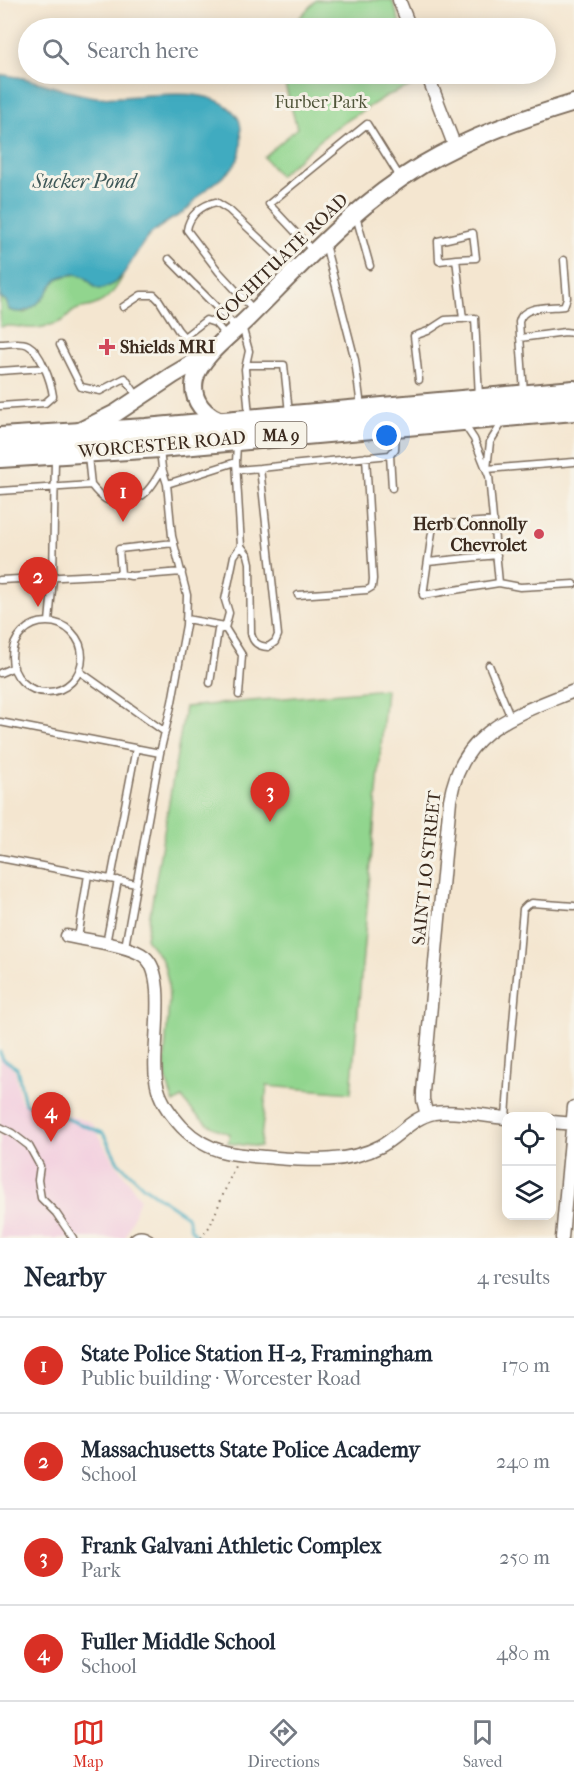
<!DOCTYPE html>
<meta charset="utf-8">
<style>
body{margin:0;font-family:"IM FELL French Canon",serif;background:#f2f2f3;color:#1f2937}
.controls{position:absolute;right:18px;bottom:18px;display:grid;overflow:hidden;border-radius:12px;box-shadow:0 3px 15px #0003}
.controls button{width:54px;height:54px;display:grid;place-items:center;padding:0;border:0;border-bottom:2px solid #e0e1e3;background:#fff;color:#1f2937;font:30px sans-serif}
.you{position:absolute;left:387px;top:436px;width:21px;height:21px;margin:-15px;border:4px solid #fff;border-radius:50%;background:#1a73e8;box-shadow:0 0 0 9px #1a73e833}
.badge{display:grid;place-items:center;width:39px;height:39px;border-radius:50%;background:#d93025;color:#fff;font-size:20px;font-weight:700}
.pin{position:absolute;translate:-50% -50px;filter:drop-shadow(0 2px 3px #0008)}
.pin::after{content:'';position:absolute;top:32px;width:21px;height:18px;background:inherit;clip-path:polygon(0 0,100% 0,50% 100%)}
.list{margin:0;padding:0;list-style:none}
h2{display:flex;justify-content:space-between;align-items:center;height:78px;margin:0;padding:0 24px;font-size:26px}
h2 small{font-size:20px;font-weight:400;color:#747a83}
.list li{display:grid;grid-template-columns:39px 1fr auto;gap:18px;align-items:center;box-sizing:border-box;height:96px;padding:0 24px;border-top:2px solid #e0e1e3}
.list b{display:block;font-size:22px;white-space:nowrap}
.list p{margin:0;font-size:20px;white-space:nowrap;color:#747a83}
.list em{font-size:20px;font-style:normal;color:#747a83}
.icon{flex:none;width:33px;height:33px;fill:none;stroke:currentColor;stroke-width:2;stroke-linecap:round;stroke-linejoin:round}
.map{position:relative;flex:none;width:574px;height:1238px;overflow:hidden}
.search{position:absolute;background:#fff;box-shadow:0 3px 15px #0003;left:18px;right:18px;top:18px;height:66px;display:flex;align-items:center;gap:15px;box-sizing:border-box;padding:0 21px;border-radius:33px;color:#747a83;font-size:22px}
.sheet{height:462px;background:#fff}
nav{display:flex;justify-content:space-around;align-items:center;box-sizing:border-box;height:84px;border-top:2px solid #e0e1e3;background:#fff;font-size:16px;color:#747a83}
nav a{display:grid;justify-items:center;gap:3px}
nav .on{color:#d93025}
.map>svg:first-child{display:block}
</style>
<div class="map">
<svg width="574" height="1238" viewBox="0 0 574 1238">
<rect width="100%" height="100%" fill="#f7f3e8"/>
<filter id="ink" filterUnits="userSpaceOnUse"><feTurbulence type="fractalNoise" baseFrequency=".0167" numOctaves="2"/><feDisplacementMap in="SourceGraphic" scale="12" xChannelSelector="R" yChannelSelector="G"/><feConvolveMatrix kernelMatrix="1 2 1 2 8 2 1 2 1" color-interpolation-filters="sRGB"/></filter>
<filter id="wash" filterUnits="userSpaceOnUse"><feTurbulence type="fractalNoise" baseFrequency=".008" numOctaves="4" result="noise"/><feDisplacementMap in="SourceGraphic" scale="24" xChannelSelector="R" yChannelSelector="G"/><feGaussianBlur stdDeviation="1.35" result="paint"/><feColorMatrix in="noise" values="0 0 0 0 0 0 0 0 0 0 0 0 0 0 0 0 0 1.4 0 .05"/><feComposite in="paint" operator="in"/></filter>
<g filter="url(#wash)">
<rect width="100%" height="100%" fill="#f4e6d0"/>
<path fill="#f3cfdf" d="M0,1055L3,1059L15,1070L19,1094L22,1103L88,1121L93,1125L109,1154L140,1198L125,1238H0Z"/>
<path fill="#91d58e" stroke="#668056" stroke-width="1.5" d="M316,0H392L402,28H290Z
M282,74H419L422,82L386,96L332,130L279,176L264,157L297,128Z
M76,274L84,276L96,288L109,286L122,278C115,291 107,301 92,306C86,308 80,307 74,311C70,313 68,317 64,320C56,324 46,327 37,328C23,330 13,323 0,327V297L6,301L9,310L25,313L41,300L58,278Z
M386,689L351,1093L267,1086L260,1147L228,1143L230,1134C209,1128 195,1116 182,1098L174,1103C171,1094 167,1086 166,1076C161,1040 176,1001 164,965C160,954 151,948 146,938L185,707Z"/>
<path fill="#41abc0" stroke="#3e6a6f" stroke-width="1.5" d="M0,75C34,76 64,94 97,97C135,101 210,79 236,115C240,119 241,126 241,132C245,166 226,174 203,192C195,199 190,209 181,214C170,220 160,226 151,234C134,250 130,275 109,286C92,295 94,281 83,276C77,273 67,275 61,277C54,280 50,288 46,294C36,307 25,316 9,310L6,301L0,297Z"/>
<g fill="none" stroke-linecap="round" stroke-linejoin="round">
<path stroke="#41abc0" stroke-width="3" d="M0,1052L3,1059L17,1068L25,1104L40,1108L103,1133L118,1162L144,1187L187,1216L191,1229L198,1238"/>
</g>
</g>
<g filter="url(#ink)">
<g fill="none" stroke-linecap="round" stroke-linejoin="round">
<defs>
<path id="lane" d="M356,216L370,266
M325,244L355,360L361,407
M313,251L269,204L367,124L400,177
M169,259L237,328
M456,259L439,261L438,241L473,233L476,258L456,259L463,319
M123,307L141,295H154L159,300L178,330L195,350L206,351
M255,311L219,272L187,230C189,215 202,205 216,202L229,210L294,271
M242,326L249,351L245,369L249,416
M184,337L206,320L215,323L227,337
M520,338L565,332L574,333
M0,344C9,344 20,341 28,345C41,352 51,382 53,396L45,403L0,406
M60,345L81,387L100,391L125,378L138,397
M246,365H284L289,413
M0,371L44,368
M419,380L414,336L428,331L445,320L475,318L479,397
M524,393L519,322C522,305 549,308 564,306L567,298L564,260
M464,424L474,439L489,476L499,583L423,595L433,525L494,521
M237,445L236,462L241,546L248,555L250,563L251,633C253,643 258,646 268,647L275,642L278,635L260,468L390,455L392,488
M390,455L395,449L396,430
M88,456L91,485
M487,469L574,462
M487,469L490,442L504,420
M237,470L260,468
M167,484L236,462
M0,491L91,485C95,490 100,496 105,499C111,502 117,503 124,502C144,501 153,485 162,469
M428,562L497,555
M121,574L119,549L174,543
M0,580L121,574L131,576L182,572
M499,583L520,587L574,584
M298,595L367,590L372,587L373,579L366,457
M186,619L225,626
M49,622L53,578L55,458
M12 657a35 35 0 1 1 70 0a35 35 0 1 1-70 0Z
M225,628L242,655L239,695
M489,665L511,718
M79,671L165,732
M0,673L14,667
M210,683L218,630L225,628L229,613L225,600L234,556L241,546
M0,722L160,753
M0,858L136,884
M111,879L136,748
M78,938L88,875
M106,944L118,880
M125,947L160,753L172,702L186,625L187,595L172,536L167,484L162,468L160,450
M506,1118L510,1056L523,909L527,905L532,903L574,906
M0,1127L12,1133L29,1146L40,1166L38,1180L41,1198L56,1213L73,1238
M133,1238C138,1233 144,1234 150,1238"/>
<path id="street" d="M399,0L410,28
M427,74L455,147
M67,936C85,940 132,945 145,957C170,978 148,1058 158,1089C162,1104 172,1116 182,1127C194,1139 208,1148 225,1152C238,1155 252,1156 265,1157C304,1160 345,1165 381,1146C399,1136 413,1117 434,1113C454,1110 486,1116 506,1118
M427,1115L423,1100V1092L450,800C462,729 515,715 574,691
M552,1122L574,1124
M562,1238L574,1107"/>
<path id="secondary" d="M225,422C206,417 190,401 195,379C200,357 232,334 248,318C304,262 354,206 422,165C470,137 521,119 574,103
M80,431L116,413L173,375L207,355"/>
<path id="highway" d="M0,439L146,430L574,392
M0,456L160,446L574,409"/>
</defs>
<use href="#lane" stroke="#7c6c5c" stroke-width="9"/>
<use href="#street" stroke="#7c6c5c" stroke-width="15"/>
<use href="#secondary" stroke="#7c6c5c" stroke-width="20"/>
<use href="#highway" stroke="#7c6c5c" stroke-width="26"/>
<path stroke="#7c6c5c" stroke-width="2" stroke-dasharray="1.5 4.5" stroke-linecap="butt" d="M201,1238L210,1226L235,1166"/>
<use href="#lane" stroke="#fff" stroke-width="6"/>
<use href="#street" stroke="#fff" stroke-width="12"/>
<use href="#secondary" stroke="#fff" stroke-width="16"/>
<use href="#highway" stroke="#fff" stroke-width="22"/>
</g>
</g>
<g fill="#d1495b" stroke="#f7f3e8" stroke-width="2">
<path d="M104 338h6v6h6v6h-6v6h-6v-6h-6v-6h6z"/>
<circle cx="539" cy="534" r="6"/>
</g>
<g text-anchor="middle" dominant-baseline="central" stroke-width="6" stroke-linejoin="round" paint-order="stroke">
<rect fill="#f7f3e8" stroke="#73665b" stroke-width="1.5" x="255.5" y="422" width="51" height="26" rx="4.5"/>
<g font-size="16" font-weight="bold" fill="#3b2a1e">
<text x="281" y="435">MA 9</text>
</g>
<g font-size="18" fill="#50553a" stroke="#f7f3e8">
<text x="321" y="102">Furber Park</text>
</g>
<g font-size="18" fill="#3b2a1e" stroke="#f7f3e8">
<text transform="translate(282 258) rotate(-44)">COCHITUATE ROAD</text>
<text transform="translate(162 445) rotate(-5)">WORCESTER ROAD</text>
<text transform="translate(427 868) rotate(-84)">SAINT LO STREET</text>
</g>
<g font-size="18" font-weight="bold" fill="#3b2a1e" stroke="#f7f3e8" text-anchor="start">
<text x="120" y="347">Shields MRI</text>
<text x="527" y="524" text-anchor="end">Herb Connolly<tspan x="527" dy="21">Chevrolet</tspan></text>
</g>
<g font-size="20" font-style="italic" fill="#3d5757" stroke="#f7f3e8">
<text x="84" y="181">Sucker Pond</text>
</g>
</g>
</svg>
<div class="controls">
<button><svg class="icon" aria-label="locate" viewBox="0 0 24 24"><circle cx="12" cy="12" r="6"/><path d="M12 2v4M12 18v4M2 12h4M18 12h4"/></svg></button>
<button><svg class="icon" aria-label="layers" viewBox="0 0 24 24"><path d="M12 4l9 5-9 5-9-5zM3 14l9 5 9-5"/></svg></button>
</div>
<div class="you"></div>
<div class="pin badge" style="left:123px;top:522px">1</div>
<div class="pin badge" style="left:38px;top:607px">2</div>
<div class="pin badge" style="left:270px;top:822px">3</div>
<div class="pin badge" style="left:51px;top:1142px">4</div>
<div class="search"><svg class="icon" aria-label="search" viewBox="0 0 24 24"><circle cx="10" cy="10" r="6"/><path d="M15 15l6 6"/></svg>Search here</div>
</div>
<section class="sheet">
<h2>Nearby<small>4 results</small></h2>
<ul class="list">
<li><span class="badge">1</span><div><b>State Police Station H-2, Framingham</b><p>Public building · Worcester Road</p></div><em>170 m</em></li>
<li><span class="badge">2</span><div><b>Massachusetts State Police Academy</b><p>School</p></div><em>240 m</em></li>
<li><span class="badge">3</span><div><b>Frank Galvani Athletic Complex</b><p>Park</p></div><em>250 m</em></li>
<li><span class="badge">4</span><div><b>Fuller Middle School</b><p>School</p></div><em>480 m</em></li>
</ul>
</section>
<nav>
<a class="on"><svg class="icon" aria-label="map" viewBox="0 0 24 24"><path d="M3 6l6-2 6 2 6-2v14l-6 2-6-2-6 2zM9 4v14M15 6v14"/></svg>Map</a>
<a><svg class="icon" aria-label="directions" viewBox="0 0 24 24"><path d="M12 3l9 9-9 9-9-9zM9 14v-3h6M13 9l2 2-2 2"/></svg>Directions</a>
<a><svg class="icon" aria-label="saved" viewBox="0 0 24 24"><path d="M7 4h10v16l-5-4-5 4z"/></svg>Saved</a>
</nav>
